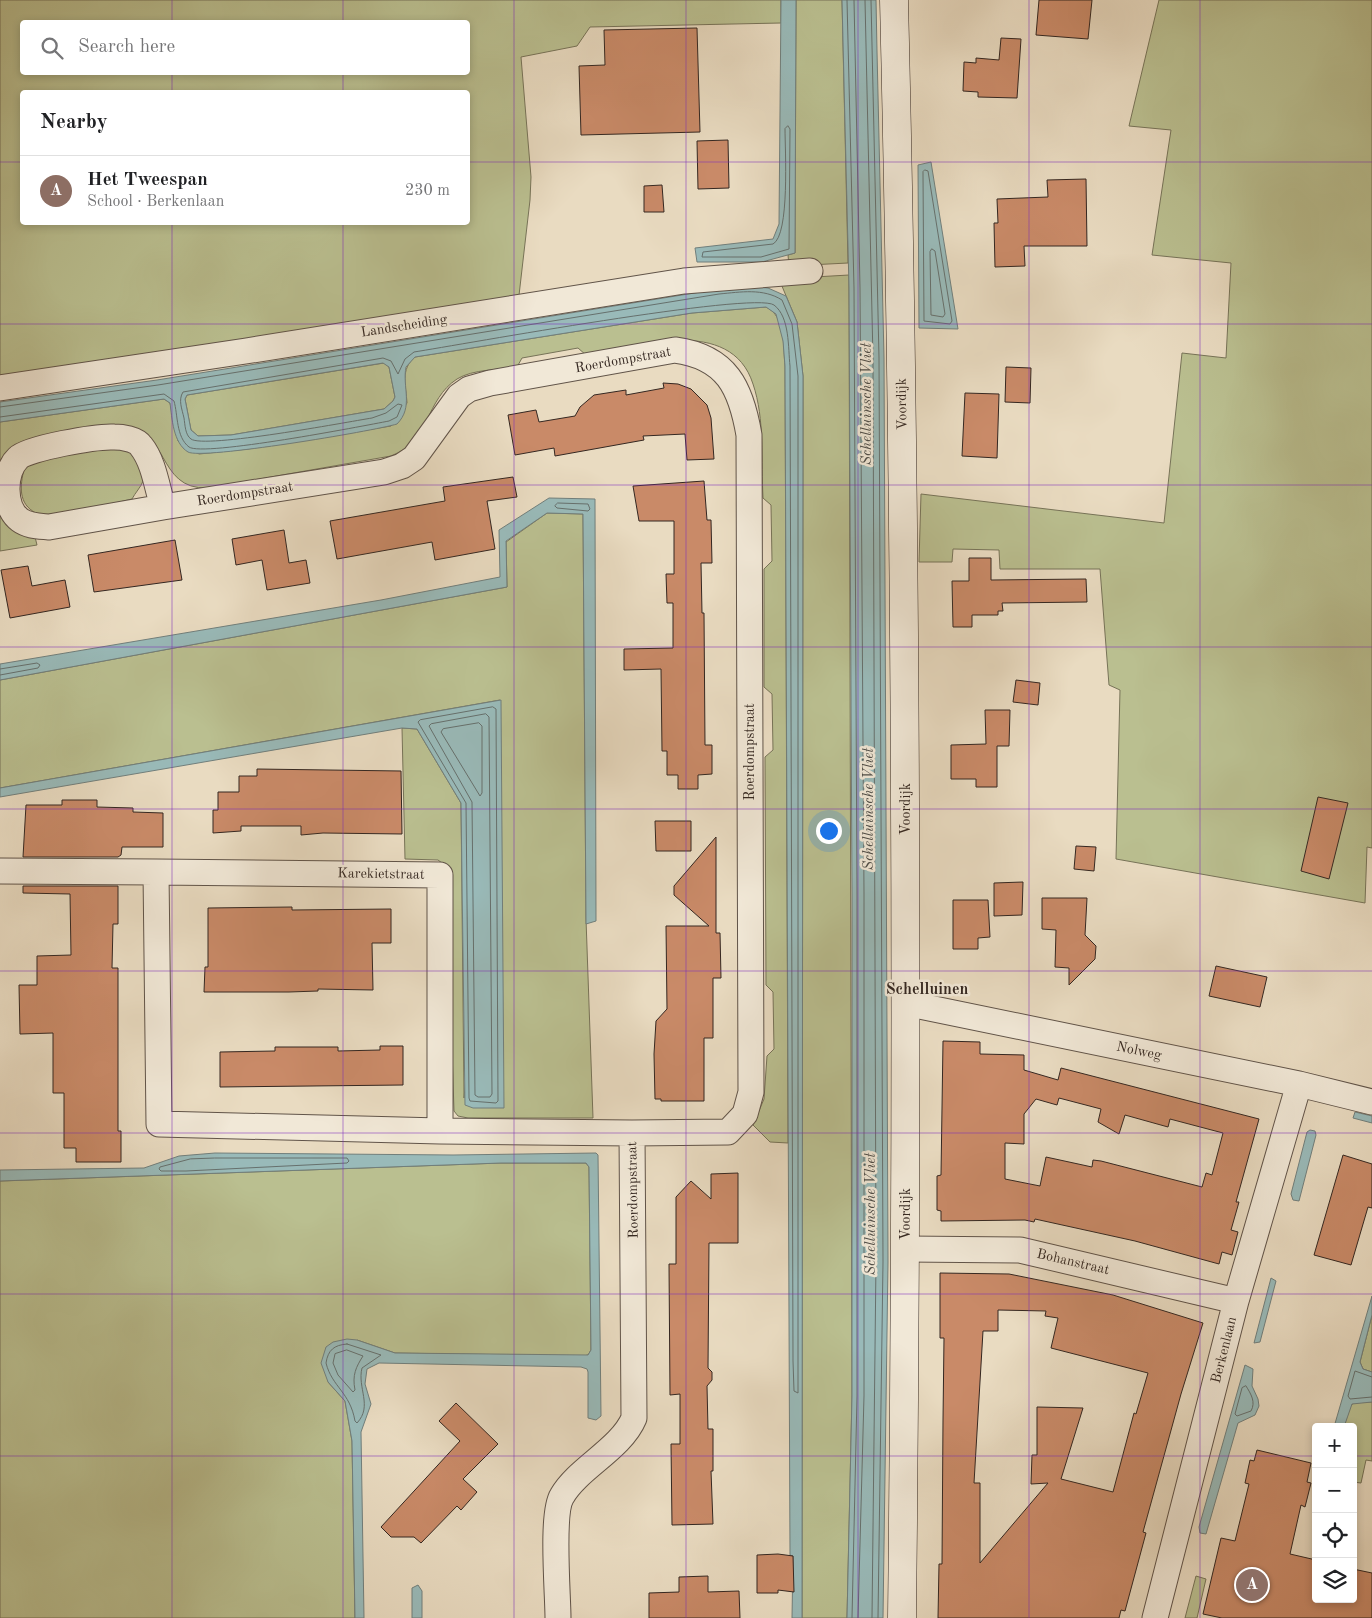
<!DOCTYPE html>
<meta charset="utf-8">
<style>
body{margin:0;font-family:"Old Standard TT",serif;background:#f2f2f2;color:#202124}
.controls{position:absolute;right:15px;bottom:15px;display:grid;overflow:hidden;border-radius:5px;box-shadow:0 2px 8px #0003}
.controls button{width:45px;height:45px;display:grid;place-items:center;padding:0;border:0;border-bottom:1px solid #e0e0e0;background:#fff;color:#202124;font:25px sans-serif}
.you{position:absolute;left:828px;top:830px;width:18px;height:18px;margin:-12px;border:4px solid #fff;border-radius:50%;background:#1a73e8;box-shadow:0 0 0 8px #1a73e833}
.badge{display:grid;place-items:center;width:32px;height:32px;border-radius:50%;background:#0b8043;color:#fff;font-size:16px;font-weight:700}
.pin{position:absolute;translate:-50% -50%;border:2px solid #fff;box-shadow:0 1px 5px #0006}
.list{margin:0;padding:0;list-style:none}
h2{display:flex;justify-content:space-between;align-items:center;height:65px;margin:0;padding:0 20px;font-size:21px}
h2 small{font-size:16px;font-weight:400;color:#757577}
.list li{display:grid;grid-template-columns:32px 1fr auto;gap:15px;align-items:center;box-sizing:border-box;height:70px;padding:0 20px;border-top:1px solid #e0e0e0}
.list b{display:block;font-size:19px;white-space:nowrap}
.list p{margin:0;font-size:16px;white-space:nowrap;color:#757577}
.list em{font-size:16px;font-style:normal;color:#757577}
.icon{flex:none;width:28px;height:28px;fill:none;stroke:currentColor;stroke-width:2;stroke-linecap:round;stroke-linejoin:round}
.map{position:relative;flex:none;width:1372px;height:1618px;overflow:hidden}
.search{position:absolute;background:#fff;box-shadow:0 2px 8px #0003;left:20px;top:20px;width:450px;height:55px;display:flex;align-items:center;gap:12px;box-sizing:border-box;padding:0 18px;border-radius:5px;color:#757577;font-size:19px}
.panel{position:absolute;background:#fff;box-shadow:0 2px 8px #0003;left:20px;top:90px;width:450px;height:135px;border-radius:5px}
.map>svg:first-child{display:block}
</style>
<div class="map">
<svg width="1372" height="1618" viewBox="0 0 1372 1618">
<rect width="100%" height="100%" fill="#e9dbc1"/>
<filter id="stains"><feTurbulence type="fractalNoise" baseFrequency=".004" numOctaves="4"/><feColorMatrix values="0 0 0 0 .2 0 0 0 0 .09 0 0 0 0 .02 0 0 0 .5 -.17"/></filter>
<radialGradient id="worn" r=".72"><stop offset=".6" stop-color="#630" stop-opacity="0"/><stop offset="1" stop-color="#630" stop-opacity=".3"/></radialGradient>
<path fill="#babf90" stroke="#777358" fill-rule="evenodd" d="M0,0H781V23L590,27L577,46L521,57L531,177L530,200L518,304L0,379ZM22,22H468V72H22ZM22,92H468V222H22Z
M796,0H842L848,263L789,266L788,255L795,253Z
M1159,0H1372V848L1367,847L1365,903L1116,859L1120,690L1109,685L1100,569H1000L999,550L953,549L952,562H919L921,494L1164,523L1182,353L1226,358L1231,263L1152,255L1171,130L1129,126Z
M849,275L852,1396L847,1618H802L803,376L797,322L779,279Z
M766,307C786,316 783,347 785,366L788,1143L770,1142L753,1125L764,1099L767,1056L774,1049L773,992L766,985L765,757L773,750L772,694L764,687V569L772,561L771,505L763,498C761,461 765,419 753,384C731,315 636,346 586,355L578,348L522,358L517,367C499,370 473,369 457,379C425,400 431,440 391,456L208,488C154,490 172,425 117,425L11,448L0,461V422L164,399L170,403L178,441L199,454L248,449L391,426L407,403C406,386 400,369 415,357L692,313Z
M384,363L389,367L395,397L393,401L384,409L231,435L198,436L191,430L185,399L187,395Z
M116,447C131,450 149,462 143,481C141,487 135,493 132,499C115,503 50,519 36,513C18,504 20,486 24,469L41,457Z
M0,506L35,537L37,545L0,551Z
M547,513L583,514L586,919L593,1118H468L458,1116L454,1111L446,866L438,860L405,859L402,728L417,729L461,803L464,1098L500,700L0,788V680L507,587L506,542Z
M501,1163H586L589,1167L591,1350L588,1355L583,1356L395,1353L357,1340L328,1382L345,1401L352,1441L355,1618H0V1181Z
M1372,1315V1372L1363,1369L1360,1362Z
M1356,1402H1372V1461L1366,1460L1361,1483L1353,1482V1427H1344L1349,1406Z
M1196,1576L1206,1579L1197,1618H1185Z"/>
<path fill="#99bab9" stroke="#717f7c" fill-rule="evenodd" d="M781,0H796L795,253L762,262H697L695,248L773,239L779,224Z
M842,0H876L877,51L884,358L888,1262L883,1618H847L852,1396V894L849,288Z
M931,162L958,329L919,328L918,165Z
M748,286L768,288L786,296L797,322L803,376L802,1618H792L793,1556L790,1555L785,366L783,341L776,314L766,307L692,313L415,357L406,367C402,387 414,407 397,424C374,431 202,460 188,452C173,443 172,418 170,403L164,399L0,422V402L157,380L719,289ZM383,363L389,367L395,397L393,401L384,409L231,435L198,436L191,430L185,399L187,395Z
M549,498L595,499L596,921L586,924V919L583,514L547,513L506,541L507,587L0,680V664L381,600L500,577L499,530Z
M501,700L504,1108H473L465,1105L461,803L417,729L402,728L0,797V788Z
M1355,1112L1372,1116V1123L1353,1118Z
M1310,1130L1315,1131L1316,1135L1299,1201L1293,1200L1291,1194L1307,1132Z
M215,1153L453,1155L596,1153L598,1155L601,1416L596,1420L588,1418V1372L587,1369L581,1367L379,1363L367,1369L365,1384L371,1404L361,1432L364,1618H355L352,1441L345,1401L328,1382L321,1363L326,1347L333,1342L347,1339L357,1340L395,1353L588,1355L591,1350L589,1167L586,1163H501L0,1181V1170L144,1168L179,1156Z
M1271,1278L1276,1281L1260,1342L1254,1343Z
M1372,1296V1315L1360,1362L1363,1369L1372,1372V1402L1352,1404L1344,1427H1334Z
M1245,1365L1253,1369L1252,1386L1258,1399L1259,1406L1255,1415L1238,1423L1206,1534L1200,1533L1199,1527Z
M418,1585L422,1591V1618H412V1588Z"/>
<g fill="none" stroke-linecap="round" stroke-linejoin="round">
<path stroke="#66706d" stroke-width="1" d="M847,0L854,288L857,894V1396L852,1618
M854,0L860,288L864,894V1396L858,1618
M865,0L873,359L876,1262L872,1618
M871,0L879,358L883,1262L878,1618
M788,126L790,129L789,249L761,257H702L703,252L773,244C790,235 785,149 785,129Z
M925,170L928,171L952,321L950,324L924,321L923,172Z
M932,249L935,251L945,314L943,317L931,315L930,252Z
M0,407L158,385L719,294C741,292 763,288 782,300L792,324L798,376V1393L794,1391L793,1361L790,366C788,348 790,317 774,305C754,291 459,345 414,352L405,359L398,374L391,361L383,358L183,392C178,400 182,409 184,418C185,424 185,435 191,439C204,449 347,422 372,418L386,413L398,404L402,405L397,417L389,421C363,426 203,457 189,447C176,437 178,415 174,401L164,394L0,417
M558,503L588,504L590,509L588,511L557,508L555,506Z
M0,669L37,663L40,665L38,668L0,675
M493,707L496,709L498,1101L496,1103L470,1101L469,1098L466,803L418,722L420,720Z
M486,714L489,717L492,1094L490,1097H478L475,1095L472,802L429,726L431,724Z
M479,723L482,726V793L480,796L441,732L443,729Z
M215,1158H347L349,1161L347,1163L186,1171H161L159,1169L160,1167L190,1159Z
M347,1344L381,1355L362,1368C357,1388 373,1406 357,1423L355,1421C350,1392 332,1387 326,1363C328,1350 334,1345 347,1344Z
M347,1350L363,1356C356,1367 352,1375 355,1390L353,1392L338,1375L333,1363L335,1354Z
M1372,1377L1355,1371L1348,1396L1350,1399L1372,1397
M1246,1386C1251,1394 1256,1402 1251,1411L1237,1416L1235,1414L1242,1388Z"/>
</g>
<path fill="#c98a68" stroke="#342721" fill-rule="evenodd" d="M1039,0H1092L1088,39L1036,35Z
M697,28L700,132L581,135L579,66L605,65L604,30Z
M1001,38L1021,39L1017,98L978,97V92L963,91L964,62L976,63V58L999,60Z
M728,140L729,188L698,189L697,141Z
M1086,179L1087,246H1024L1025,266L995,267L994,223H998L997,199L1048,197L1047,180Z
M662,185L664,212H644V186Z
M1006,367L1031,368L1030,403L1005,402Z
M663,383L678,384L691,389L707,405L711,418L714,459L687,460L685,434L643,436L644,440L555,456L554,448L515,455L508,415L536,410L539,422L575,416L580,407L594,395L626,390V395L664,388Z
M965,393L999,394L997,458L962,456Z
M513,477L517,497L487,501L495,549L435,560L432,542L337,559L330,521L445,501L443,487Z
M704,481L707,520H711L712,563H701L702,613H704L705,745H712V774L698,775V789H678V775H667V751H662L661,669L624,670V649L673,648V603H667L666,574H674V521H639L633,486Z
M284,530L289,563L306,560L310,583L267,590L262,560L236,565L232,539Z
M175,540L182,580L94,592L88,555Z
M969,558H991V580L1086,579L1087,602L1002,603L1003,611H998V615H972V627H953L952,581H969Z
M28,566L32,586L65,580L70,607L10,618L1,570Z
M1016,680L1040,683L1038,705L1013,702Z
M985,710H1010L1009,746H997V787H976V779H951V745L986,744Z
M257,769L401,771L402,834L323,833L301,835V826H241V831L213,833V810H218V792H239V776H257Z
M1318,797L1348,803L1329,879L1301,871Z
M62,800H97V807L133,808V812L163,813V847H122L121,855L118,857H23L26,805H62Z
M655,821H691V851H656Z
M716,837V933H720L721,978H713V1038H704V1101H661V1099H655L654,1054L656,1021L667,1009L666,926H709L674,895V886Z
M1076,846L1096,847L1094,871L1074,869Z
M1023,882L1022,915L994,916V883Z
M23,886H118V924H113L112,968H118V1131H121V1162H76V1148H64V1093H53V1033L20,1034L19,985H37V956L71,955L70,894L23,893Z
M1042,898H1087L1085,935L1096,946L1095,959L1069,985V968L1055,967L1056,930L1042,929Z
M953,900H988L990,937L978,938V949H953Z
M292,907V910L391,909V943H372L373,990L318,989V991L289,992H204L205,967H208V908Z
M1216,966L1267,977L1260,1007L1209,996Z
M943,1041L980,1042V1054L1024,1055V1070L1058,1080L1061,1068L1259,1119L1236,1202H1239L1231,1230L1238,1232L1232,1255L1222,1252L1219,1264L1135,1241L1035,1219L1034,1222L1025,1220L941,1221V1211L937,1210V1176L941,1175ZM1059,1098L1101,1109L1098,1122L1119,1134L1125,1115L1168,1127L1170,1119L1223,1133L1212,1175L1206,1173L1202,1187L1101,1161L1093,1160L1092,1167L1046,1157L1040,1186L1005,1179V1143L1024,1144V1114L1036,1099L1057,1105Z
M380,1046H403V1085L220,1087V1052L275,1051V1047H338V1051L380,1050Z
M1343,1155L1372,1164V1208L1368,1207L1351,1265L1314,1255Z
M738,1173V1243H709L708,1368L712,1372V1380L707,1386L708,1429H713V1471H711L713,1524L672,1525L671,1444H680V1394L670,1395L669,1264H676V1197L691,1181L711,1199V1174Z
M940,1273L1009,1274L1113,1295L1203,1323L1181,1394L1143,1532L1146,1533L1125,1611L1121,1610L1119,1618H938L939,1564H942L943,1420L944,1338H940ZM998,1310L1046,1311L1045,1316L1058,1318L1051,1348L1148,1373L1136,1414L1134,1413L1113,1492L1061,1479L1083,1408L1037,1407V1455H1032L1031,1484L1048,1483L980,1563V1483H974L983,1331H998Z
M456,1403L498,1444L463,1479L477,1492L461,1510L457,1506L421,1543L414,1537H391L381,1527L460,1441L439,1421Z
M1257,1450L1311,1463L1307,1482L1311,1483L1305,1507L1301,1505L1290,1554L1316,1560V1599H1353V1569L1372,1573V1618H1222L1203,1614L1221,1538L1235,1541L1249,1484L1245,1483L1250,1460L1254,1461Z
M778,1554L793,1556L794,1592L778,1590V1593H757V1555Z
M708,1576V1592L739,1591L740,1618H649V1593L679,1592V1577Z"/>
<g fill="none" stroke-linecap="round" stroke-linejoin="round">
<defs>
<path id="street" d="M0,388L246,351L684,281L810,271
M163,507L49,527C39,526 28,526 20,520C3,508 3,472 18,458C28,448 97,436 114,437C122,437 136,439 141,446C154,462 157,488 163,507L384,472L402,466L414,458L459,396L469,389L490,383L675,350C727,357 741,388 749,435L751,1092L745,1114L728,1132L632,1133L634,1418C621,1449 578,1468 562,1496C551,1513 558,1594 558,1618
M0,871L156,872
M905,1003L1299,1084L1372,1102
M440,1131L159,1124L156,872L440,875V1131L632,1133
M906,1249L1020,1250L1236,1301
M1155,1618L1236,1301L1299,1084"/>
<path id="secondary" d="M894,0C907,539 908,1079 902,1618"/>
</defs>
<use href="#street" stroke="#615449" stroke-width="27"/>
<use href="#secondary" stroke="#342721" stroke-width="29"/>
<use href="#street" stroke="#f1e8d7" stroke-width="25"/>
<use href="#secondary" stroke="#f1e8d7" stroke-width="28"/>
</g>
<path fill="none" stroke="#7b2cbf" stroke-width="1" stroke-opacity="0.55" d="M172,0V22M343,0V22M514,0V1618M686,0V1618M858,0V1618M1029,0V1618M1200,0V1618M172,72V92M343,72V92M0,162H22M468,162H1372M172,222V1618M343,222V1618M0,324H1372M0,485H1372M0,647H1372M0,809H1372M0,971H1372M0,1133H1372M0,1294H1372M0,1456H1316M1353,1456H1372"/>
<g text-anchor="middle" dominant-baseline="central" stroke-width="5" stroke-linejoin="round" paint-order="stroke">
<g font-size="14" fill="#342721" stroke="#f1e8d7">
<text transform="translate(404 326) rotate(-9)">Landscheiding</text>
<text transform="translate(623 360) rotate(-10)">Roerdompstraat</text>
<text transform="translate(902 404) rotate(-91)">Voordijk</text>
<text transform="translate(245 494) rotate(-9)">Roerdompstraat</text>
<text transform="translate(750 752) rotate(-90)">Roerdompstraat</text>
<text transform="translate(906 809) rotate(-90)">Voordijk</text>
<text transform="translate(381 874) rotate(1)">Karekietstraat</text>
<text transform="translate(1139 1051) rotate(12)">Nolweg</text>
<text transform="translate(633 1190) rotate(-91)">Roerdompstraat</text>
<text transform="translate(906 1214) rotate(-90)">Voordijk</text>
<text transform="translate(1073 1262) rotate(13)">Bohanstraat</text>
<text transform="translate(1224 1350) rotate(-76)">Berkenlaan</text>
</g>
<g font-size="15" font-style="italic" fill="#4d4c47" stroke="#f1e8d7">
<text transform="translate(867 404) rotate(-90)">Schelluinsche Vliet</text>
<text transform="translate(869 809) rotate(-90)">Schelluinsche Vliet</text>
<text transform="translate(871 1214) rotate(-90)">Schelluinsche Vliet</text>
</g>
<g font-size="16" font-weight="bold" fill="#342721" stroke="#f1e8d7">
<text x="927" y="990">Schelluinen</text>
</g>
</g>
<rect width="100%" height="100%" filter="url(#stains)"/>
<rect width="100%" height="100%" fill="url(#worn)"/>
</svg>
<div class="controls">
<button>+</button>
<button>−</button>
<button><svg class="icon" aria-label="locate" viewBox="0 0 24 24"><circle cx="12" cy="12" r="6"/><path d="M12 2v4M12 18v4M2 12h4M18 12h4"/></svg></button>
<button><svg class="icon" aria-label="layers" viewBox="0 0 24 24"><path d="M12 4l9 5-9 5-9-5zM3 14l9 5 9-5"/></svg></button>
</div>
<div class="you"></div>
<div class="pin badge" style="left:1252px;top:1585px;background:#8d6e63">A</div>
<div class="search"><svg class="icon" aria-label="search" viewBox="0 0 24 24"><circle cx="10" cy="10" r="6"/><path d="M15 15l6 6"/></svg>Search here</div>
<section class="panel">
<h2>Nearby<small></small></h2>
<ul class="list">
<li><span class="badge" style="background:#8d6e63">A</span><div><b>Het Tweespan</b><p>School · Berkenlaan</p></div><em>230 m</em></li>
</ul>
</section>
</div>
